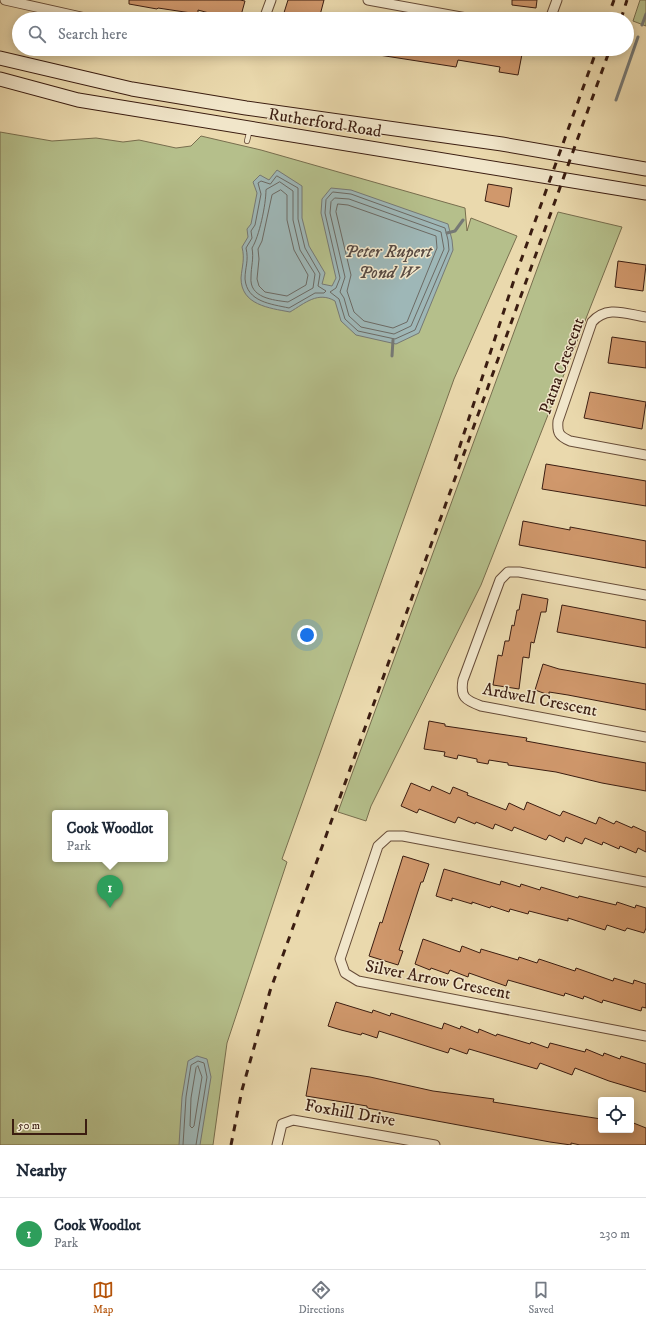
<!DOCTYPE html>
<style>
body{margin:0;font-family:"IM FELL DW Pica",serif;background:#f6f6f7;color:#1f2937}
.controls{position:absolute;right:12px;bottom:12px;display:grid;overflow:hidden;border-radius:4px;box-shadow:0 2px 10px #0003}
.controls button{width:36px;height:36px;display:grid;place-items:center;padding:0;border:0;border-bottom:1px solid #e0e1e3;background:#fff;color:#1f2937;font:20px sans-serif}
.scale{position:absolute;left:12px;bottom:10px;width:75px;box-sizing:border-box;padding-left:4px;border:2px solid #3b1d11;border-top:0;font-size:11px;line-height:14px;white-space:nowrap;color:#3b1d11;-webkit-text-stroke:3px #f1e6ca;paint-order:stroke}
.you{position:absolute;left:307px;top:635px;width:14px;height:14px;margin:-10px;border:3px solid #fff;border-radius:50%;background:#1a73e8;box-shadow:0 0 0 6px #1a73e833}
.badge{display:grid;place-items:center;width:26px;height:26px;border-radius:50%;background:#b45309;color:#fff;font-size:13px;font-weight:700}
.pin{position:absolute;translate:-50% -33px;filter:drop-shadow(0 1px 2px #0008)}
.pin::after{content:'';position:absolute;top:21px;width:14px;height:12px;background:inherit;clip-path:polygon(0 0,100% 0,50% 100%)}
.popup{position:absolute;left:52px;top:810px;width:116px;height:52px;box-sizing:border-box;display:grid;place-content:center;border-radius:4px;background:#fff;filter:drop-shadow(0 1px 3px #0005);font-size:13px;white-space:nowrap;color:#747a83}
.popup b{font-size:15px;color:#1f2937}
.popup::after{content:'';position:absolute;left:50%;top:100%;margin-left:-8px;border:8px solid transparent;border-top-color:#fff}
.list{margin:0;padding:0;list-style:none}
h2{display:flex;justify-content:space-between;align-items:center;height:52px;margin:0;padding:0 16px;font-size:17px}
h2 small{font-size:13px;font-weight:400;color:#747a83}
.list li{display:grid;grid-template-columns:26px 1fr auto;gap:12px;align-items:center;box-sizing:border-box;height:72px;padding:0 16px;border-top:1px solid #e0e1e3}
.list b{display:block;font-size:15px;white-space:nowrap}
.list p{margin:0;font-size:13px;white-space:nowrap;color:#747a83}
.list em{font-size:13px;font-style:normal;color:#747a83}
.icon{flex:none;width:22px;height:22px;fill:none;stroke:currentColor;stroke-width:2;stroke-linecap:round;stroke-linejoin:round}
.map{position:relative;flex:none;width:646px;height:1145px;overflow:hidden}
.search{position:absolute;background:#fff;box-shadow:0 2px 10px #0003;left:12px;right:12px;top:12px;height:44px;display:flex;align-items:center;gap:10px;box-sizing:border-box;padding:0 14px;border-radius:22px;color:#747a83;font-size:15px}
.sheet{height:124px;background:#fff}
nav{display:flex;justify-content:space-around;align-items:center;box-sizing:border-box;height:56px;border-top:1px solid #e0e1e3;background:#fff;font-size:11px;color:#747a83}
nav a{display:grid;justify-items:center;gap:2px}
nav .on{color:#b45309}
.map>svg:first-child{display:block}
</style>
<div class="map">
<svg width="646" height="1145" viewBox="0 0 646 1145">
<rect width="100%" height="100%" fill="#ead9ad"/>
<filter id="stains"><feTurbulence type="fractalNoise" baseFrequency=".005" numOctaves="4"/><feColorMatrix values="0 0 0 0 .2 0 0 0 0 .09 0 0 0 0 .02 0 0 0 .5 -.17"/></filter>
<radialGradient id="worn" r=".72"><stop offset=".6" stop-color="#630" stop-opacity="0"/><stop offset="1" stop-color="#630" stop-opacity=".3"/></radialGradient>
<path fill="#b5bf8b" stroke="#786e4e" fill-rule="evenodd" d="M640,0H646V26L633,21Z
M0,132L52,141L96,138L123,142L139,140L176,148L191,146L201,136L261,150L465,208L467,231L471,218L517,236L454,379L282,859L287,862L227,1043L213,1145H0ZM55,813H165V859H55Z
M558,212L622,227L481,585L371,806L366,821L338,812Z"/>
<path fill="#9eb7b7" stroke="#767975" d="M277,170L302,186V218L309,246L325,273L322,284L332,286L336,278L321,213L322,199L331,188L351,190L448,224L452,240L453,250L419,333L396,344L356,335L341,321L335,301C318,291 305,303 290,312C269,308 241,305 241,278C242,266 245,259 242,247L248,237L247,229L251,224L257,193L253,182L260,175L269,180Z
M197,1056L207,1059L211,1077L200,1145H179L182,1097L188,1061Z"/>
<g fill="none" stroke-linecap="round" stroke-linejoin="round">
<path stroke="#6c6a64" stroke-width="1" d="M277,176L298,188V219L305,248L320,274L318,286L326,291L324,293H315L289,308C271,304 247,302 245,279C245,267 249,261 246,248L252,238L251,231L255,225L261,194L258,183L261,181L270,184Z
M280,182L293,191V220L300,250L315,274L313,288L288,302C273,300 249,298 251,277C251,266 254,259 252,248C259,237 266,205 266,190Z
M281,190L287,195V220L294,250L308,275L306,285L287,296L265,292L259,286L257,279L259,259L258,249L262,241L272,195Z
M333,192L351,194L445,228L448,240L449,250L415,330L395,339L358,331L345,319L339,299L330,292L336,288L340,278L325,213L326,200Z
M335,198L349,199L441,232L444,249L411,326L394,334L361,327L349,316L344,298L340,292L345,277L330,213L331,202Z
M338,204L348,205L436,236L437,248L407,322L393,328L364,321L354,312L347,291L351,275L336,212Z
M198,1066L202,1077L194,1126L192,1128L190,1126L191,1098L196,1068Z
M183,1145L186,1097L191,1065L198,1061L204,1063L207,1077L196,1145"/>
<path stroke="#767975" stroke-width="3" d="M642,25L646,14
M616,100L638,37
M447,233L455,231L463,220
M392,356L393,340"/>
</g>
<path fill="#d0986c" stroke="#3b1d11" d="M129,0H240L245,1L240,19H231L198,10V14L158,8L157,9L129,4Z
M288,0H324L319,19H282Z
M512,0H537L536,8L512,5Z
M367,49H523L518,75L499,72L500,67L458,60L456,67L366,53Z
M488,184L512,188L509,207L485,201Z
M618,261L646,265L643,291L615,287Z
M612,337L646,342V368L608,363Z
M590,392L646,402L642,429L584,418Z
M546,464L646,481V506L542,489Z
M523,521L570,530V527L646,541V568L519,545Z
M522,594L548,599L546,612H541L534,643L531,642L529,658L523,657L519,689L493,685L498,655L502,656L505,641H509L512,625L514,626L517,610H519Z
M562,605L646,621V648L557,632Z
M543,664L559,669L646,684V710L568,695L549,692V695L535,690Z
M429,721L445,724V726L527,738L526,741L646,763V791L602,783L556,772L508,765V763L489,760L488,764L477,762V759L458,755L457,759L444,756L445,752L424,749Z
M411,783L430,791L432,786L450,794L453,787L468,793L467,795L506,810L509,803L524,810L527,802L560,816L563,811L596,824L599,817L614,824L616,821L632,828L633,826L646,832V852L638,848L636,853L620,846L619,849L603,842L602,845L585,838L582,844L566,837L564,842L549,835L546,840L514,827L512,831L495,824L493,829L476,822L475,824L458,817L455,823L419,809L417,813L401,806Z
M403,856L429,864L423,882H421L399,950L403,951L398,965L369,956L380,922L382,923Z
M444,869L500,885L501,881L520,887L521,884L540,890L541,887L578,898L579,896L616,905L617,902L635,908L636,905L646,908V928L644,933L627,928L625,931L607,925L605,930L568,918V921L529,911L528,914L510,909L509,912L491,906L490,908L472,902V904L452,898V901L436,896Z
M423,939L460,952L462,946L480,953L481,949L518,960L519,957L537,963L539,959L575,971L576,968L613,981L614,978L633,984L634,980L646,984V1008L642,1007L641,1011L603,1000L602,1003L584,996L583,999L565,993L564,996L508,980L506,986L469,973L468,977L450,970L448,974L431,968L430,970L415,964Z
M336,1002L372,1013L373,1010L390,1016L391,1013L442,1029L444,1023L460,1029L461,1026L478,1033L479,1029L496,1036L497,1034L530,1044L531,1042L548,1048L550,1043L585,1052L586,1049L603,1056L604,1053L620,1059L621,1056L646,1064V1092L609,1081L575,1068L572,1075L540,1063L537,1069L469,1049L467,1054L450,1048L448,1053L379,1031L377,1038L362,1033L361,1035L341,1030L328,1026Z
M311,1068L370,1077L433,1091L494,1099L493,1102L601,1119V1130H631V1122L646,1128V1145H580L571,1143V1145L550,1142L367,1108V1106L306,1096Z"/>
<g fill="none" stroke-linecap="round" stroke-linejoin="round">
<defs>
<path id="lane" d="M247,141L250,129"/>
<path id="street" d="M5,0L90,19
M368,0L472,19
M264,19L271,0
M550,19L557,0
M646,317C626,314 607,305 592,322L558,421C557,433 559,436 570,441L646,455
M646,595L519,572H508L500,580L463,680C460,697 465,700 481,706L646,737
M646,882L403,836H389L378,846L340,959L345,973L358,981L646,1036
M277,1145L282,1124L293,1120L435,1145"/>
<path id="secondary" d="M0,58L132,89L246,108L502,144L646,169
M0,79L78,100L646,193"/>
</defs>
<use href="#lane" stroke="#674c38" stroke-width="6"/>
<use href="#street" stroke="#674c38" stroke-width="11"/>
<use href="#secondary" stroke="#3b1d11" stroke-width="15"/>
<use href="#lane" stroke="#f1e6ca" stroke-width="4.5"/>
<use href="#street" stroke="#f1e6ca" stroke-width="9"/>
<use href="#secondary" stroke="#f1e6ca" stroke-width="13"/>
<path stroke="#3b1d11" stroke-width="3" stroke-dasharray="7 7" stroke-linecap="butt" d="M607,19L614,0
M621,19L627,0
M455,461L515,277L597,49
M231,1145L242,1090L270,991L610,49"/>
</g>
<g text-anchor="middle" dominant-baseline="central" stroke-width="3" stroke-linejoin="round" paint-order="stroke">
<g font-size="17" fill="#3b1d11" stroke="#f1e6ca">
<text transform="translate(325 123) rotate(9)">Rutherford Road</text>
<text transform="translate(562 366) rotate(-70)">Patna Crescent</text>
<text transform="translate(540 700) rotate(11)">Ardwell Crescent</text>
<text transform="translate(438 980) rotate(11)">Silver Arrow Crescent</text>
<text transform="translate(350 1113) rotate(10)">Foxhill Drive</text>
</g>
<g font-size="18" font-style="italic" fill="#594b43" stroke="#f1e6ca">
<text x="388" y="252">Peter Rupert<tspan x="388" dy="21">Pond W</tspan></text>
</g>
</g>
<rect width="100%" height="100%" filter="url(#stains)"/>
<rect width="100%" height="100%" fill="url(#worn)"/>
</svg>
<div class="controls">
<button><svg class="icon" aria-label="locate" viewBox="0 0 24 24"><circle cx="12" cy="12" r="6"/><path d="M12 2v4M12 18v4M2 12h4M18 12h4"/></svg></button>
</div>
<div class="scale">50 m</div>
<div class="you"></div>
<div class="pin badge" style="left:110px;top:908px;background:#2e9e5b">1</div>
<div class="popup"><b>Cook Woodlot</b>Park</div>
<div class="search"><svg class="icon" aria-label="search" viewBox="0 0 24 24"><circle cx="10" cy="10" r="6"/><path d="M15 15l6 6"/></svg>Search here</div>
</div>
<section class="sheet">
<h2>Nearby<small></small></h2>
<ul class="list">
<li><span class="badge" style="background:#2e9e5b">1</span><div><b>Cook Woodlot</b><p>Park</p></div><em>230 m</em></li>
</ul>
</section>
<nav>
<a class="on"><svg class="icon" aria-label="map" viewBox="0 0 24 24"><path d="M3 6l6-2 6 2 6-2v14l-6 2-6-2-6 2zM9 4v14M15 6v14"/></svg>Map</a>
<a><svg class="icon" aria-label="directions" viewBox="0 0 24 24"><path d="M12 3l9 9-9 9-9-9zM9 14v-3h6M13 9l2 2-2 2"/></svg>Directions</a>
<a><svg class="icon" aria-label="saved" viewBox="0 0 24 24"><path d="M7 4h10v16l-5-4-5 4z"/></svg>Saved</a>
</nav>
